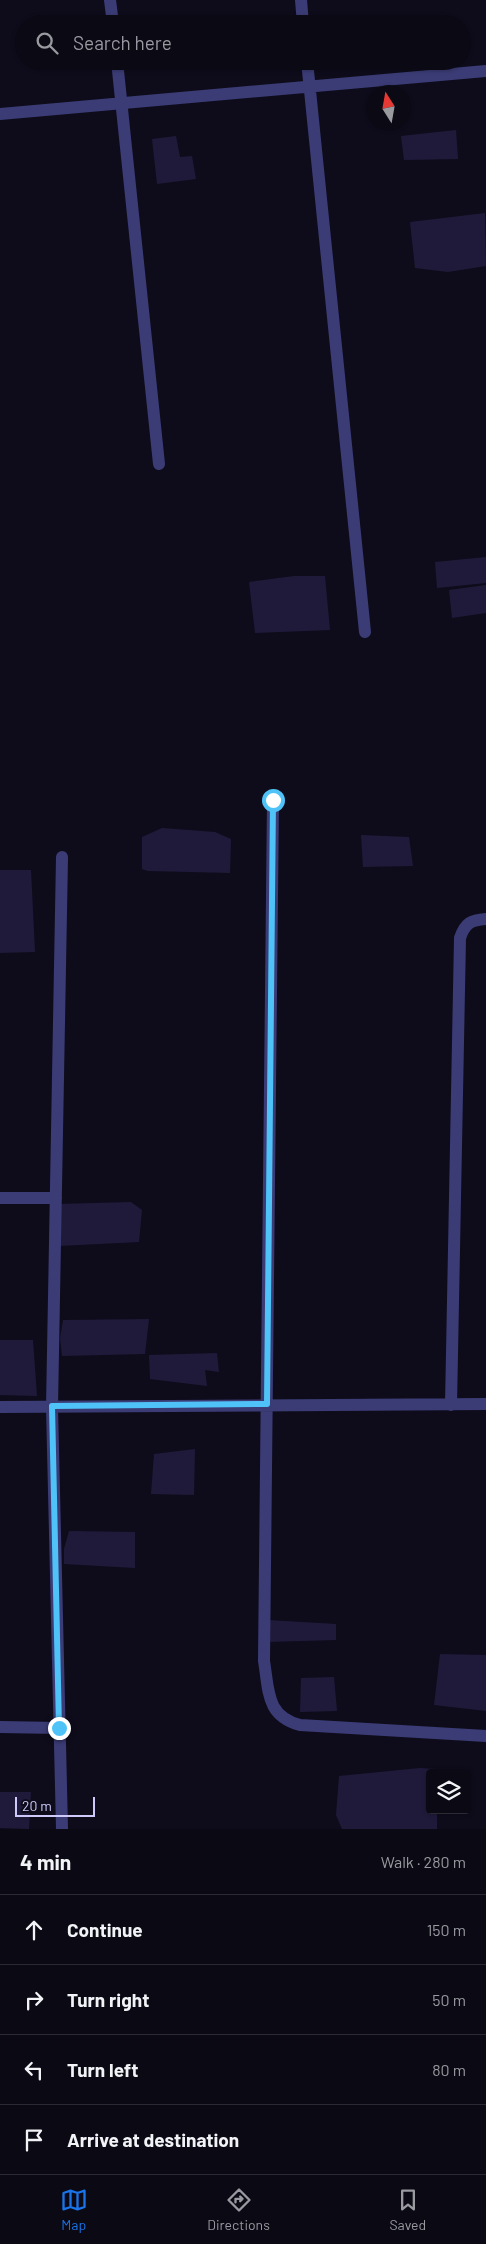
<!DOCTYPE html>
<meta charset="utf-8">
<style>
body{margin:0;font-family:Barlow,sans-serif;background:#13121d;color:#f1f3f6}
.controls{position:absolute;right:15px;bottom:15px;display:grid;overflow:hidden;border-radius:5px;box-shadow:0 1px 4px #0004}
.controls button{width:45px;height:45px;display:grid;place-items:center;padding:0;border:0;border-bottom:1px solid #2a2a34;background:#0a0914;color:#f1f3f6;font:25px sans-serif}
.compass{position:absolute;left:366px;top:85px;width:45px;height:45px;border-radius:50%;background:#0a0914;box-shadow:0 1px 4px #0004;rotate:349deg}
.scale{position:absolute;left:15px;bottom:12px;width:80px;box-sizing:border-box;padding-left:5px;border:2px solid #cdcafb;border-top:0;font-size:14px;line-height:18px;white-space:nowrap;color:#cdcafb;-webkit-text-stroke:4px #0e0c1b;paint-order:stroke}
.stop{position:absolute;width:15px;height:15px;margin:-11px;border:4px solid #4fc3f7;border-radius:50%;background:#fff}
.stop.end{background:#4fc3f7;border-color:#fff;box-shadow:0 1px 5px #0008}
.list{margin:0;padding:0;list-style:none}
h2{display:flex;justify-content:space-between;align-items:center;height:65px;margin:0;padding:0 20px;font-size:21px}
h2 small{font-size:16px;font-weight:400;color:#999aa0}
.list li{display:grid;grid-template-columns:32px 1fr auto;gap:15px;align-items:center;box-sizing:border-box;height:70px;padding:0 20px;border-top:1px solid #2a2a34}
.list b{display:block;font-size:19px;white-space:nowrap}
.list em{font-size:16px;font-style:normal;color:#999aa0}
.icon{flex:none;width:28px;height:28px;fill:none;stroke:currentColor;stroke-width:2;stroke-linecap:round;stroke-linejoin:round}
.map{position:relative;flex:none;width:486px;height:1829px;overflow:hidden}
.search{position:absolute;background:#0a0914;box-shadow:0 1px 4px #0004;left:15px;right:15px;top:15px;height:55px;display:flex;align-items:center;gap:12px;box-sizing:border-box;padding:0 18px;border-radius:28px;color:#999aa0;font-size:19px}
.sheet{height:345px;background:#0a0914}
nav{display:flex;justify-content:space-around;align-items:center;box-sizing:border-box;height:70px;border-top:1px solid #2a2a34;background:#0a0914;font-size:14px;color:#999aa0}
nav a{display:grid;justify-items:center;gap:2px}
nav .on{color:#1a73e8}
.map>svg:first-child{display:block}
</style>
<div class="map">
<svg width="486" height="1829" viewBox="0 0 486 1829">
<rect width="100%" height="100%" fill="#0e0c1b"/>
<path fill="#1f1a3a" d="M456,130L458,159L404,160L401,136Z
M176,136L180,157L192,156L196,179L157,184L152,139Z
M485,213L486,266L448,272L415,268L410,222Z
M486,557V583L437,588L435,562Z
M294,576H325L330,630L255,633L249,582Z
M486,585V613L452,618L449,590Z
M162,828L215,832L231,839L230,873L148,871L142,869V837Z
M361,835L409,837L413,866L363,867Z
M0,870H31L35,952L0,953Z
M131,1202L142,1210L139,1242L59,1246L58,1204Z
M149,1319L145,1354L62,1356L60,1338L63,1320Z
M0,1340H33L37,1396L0,1395Z
M217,1353L219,1372L205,1370L207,1386L150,1379L149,1355Z
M195,1449L194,1495L151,1494L154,1454Z
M69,1531L135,1532V1568L64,1564V1549Z
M268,1620L336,1624V1640L268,1642Z
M440,1654L486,1655V1711L434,1705Z
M334,1677L337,1711L300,1712L301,1678Z
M420,1768L436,1769V1773H430V1810H437V1829H342L336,1815L339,1776Z
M0,1792H31L29,1829L0,1828Z"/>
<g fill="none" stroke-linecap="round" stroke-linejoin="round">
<path stroke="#3b3c76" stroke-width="12" d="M110,0L113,24
M301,0L303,24
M117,61L159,464
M307,61L365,632
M0,114L486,71
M273,800L264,1661C269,1691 266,1716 300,1725L486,1736
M62,857L52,1407L62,1829
M0,1198H56
M451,1405L460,938C465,923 471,920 486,919
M0,1407L486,1404
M0,1727L59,1728"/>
</g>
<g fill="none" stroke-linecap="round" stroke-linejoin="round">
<path stroke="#4fc3f7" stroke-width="6" d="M59,1728L52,1406L267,1404L273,800"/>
</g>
</svg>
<div class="controls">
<button><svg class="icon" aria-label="layers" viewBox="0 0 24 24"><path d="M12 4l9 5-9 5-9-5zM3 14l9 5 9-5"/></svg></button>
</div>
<svg class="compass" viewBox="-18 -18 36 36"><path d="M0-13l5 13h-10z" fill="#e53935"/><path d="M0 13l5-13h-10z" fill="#999aa0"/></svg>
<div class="scale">20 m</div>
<div class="stop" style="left:273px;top:800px"></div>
<div class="stop end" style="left:59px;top:1728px"></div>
<div class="search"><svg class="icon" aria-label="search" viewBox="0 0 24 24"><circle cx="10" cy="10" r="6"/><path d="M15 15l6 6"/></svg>Search here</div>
</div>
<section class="sheet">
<h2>4 min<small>Walk · 280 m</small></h2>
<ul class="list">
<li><svg class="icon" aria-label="ahead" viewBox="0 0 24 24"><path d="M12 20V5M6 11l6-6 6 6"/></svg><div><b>Continue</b></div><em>150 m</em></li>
<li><svg class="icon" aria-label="right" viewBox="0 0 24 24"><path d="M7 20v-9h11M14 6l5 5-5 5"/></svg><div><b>Turn right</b></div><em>50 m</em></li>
<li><svg class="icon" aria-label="left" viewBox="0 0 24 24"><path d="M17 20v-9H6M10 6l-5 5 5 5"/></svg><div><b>Turn left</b></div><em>80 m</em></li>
<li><svg class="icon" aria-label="arrive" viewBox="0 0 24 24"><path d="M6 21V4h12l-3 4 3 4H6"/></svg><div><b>Arrive at destination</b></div></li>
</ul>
</section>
<nav>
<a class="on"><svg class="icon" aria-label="map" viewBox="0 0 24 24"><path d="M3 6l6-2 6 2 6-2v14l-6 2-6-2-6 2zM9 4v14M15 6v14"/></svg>Map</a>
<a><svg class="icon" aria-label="directions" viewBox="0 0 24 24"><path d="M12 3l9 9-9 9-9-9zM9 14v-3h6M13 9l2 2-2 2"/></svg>Directions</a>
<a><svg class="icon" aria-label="saved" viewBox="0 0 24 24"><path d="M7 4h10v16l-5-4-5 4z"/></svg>Saved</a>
</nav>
